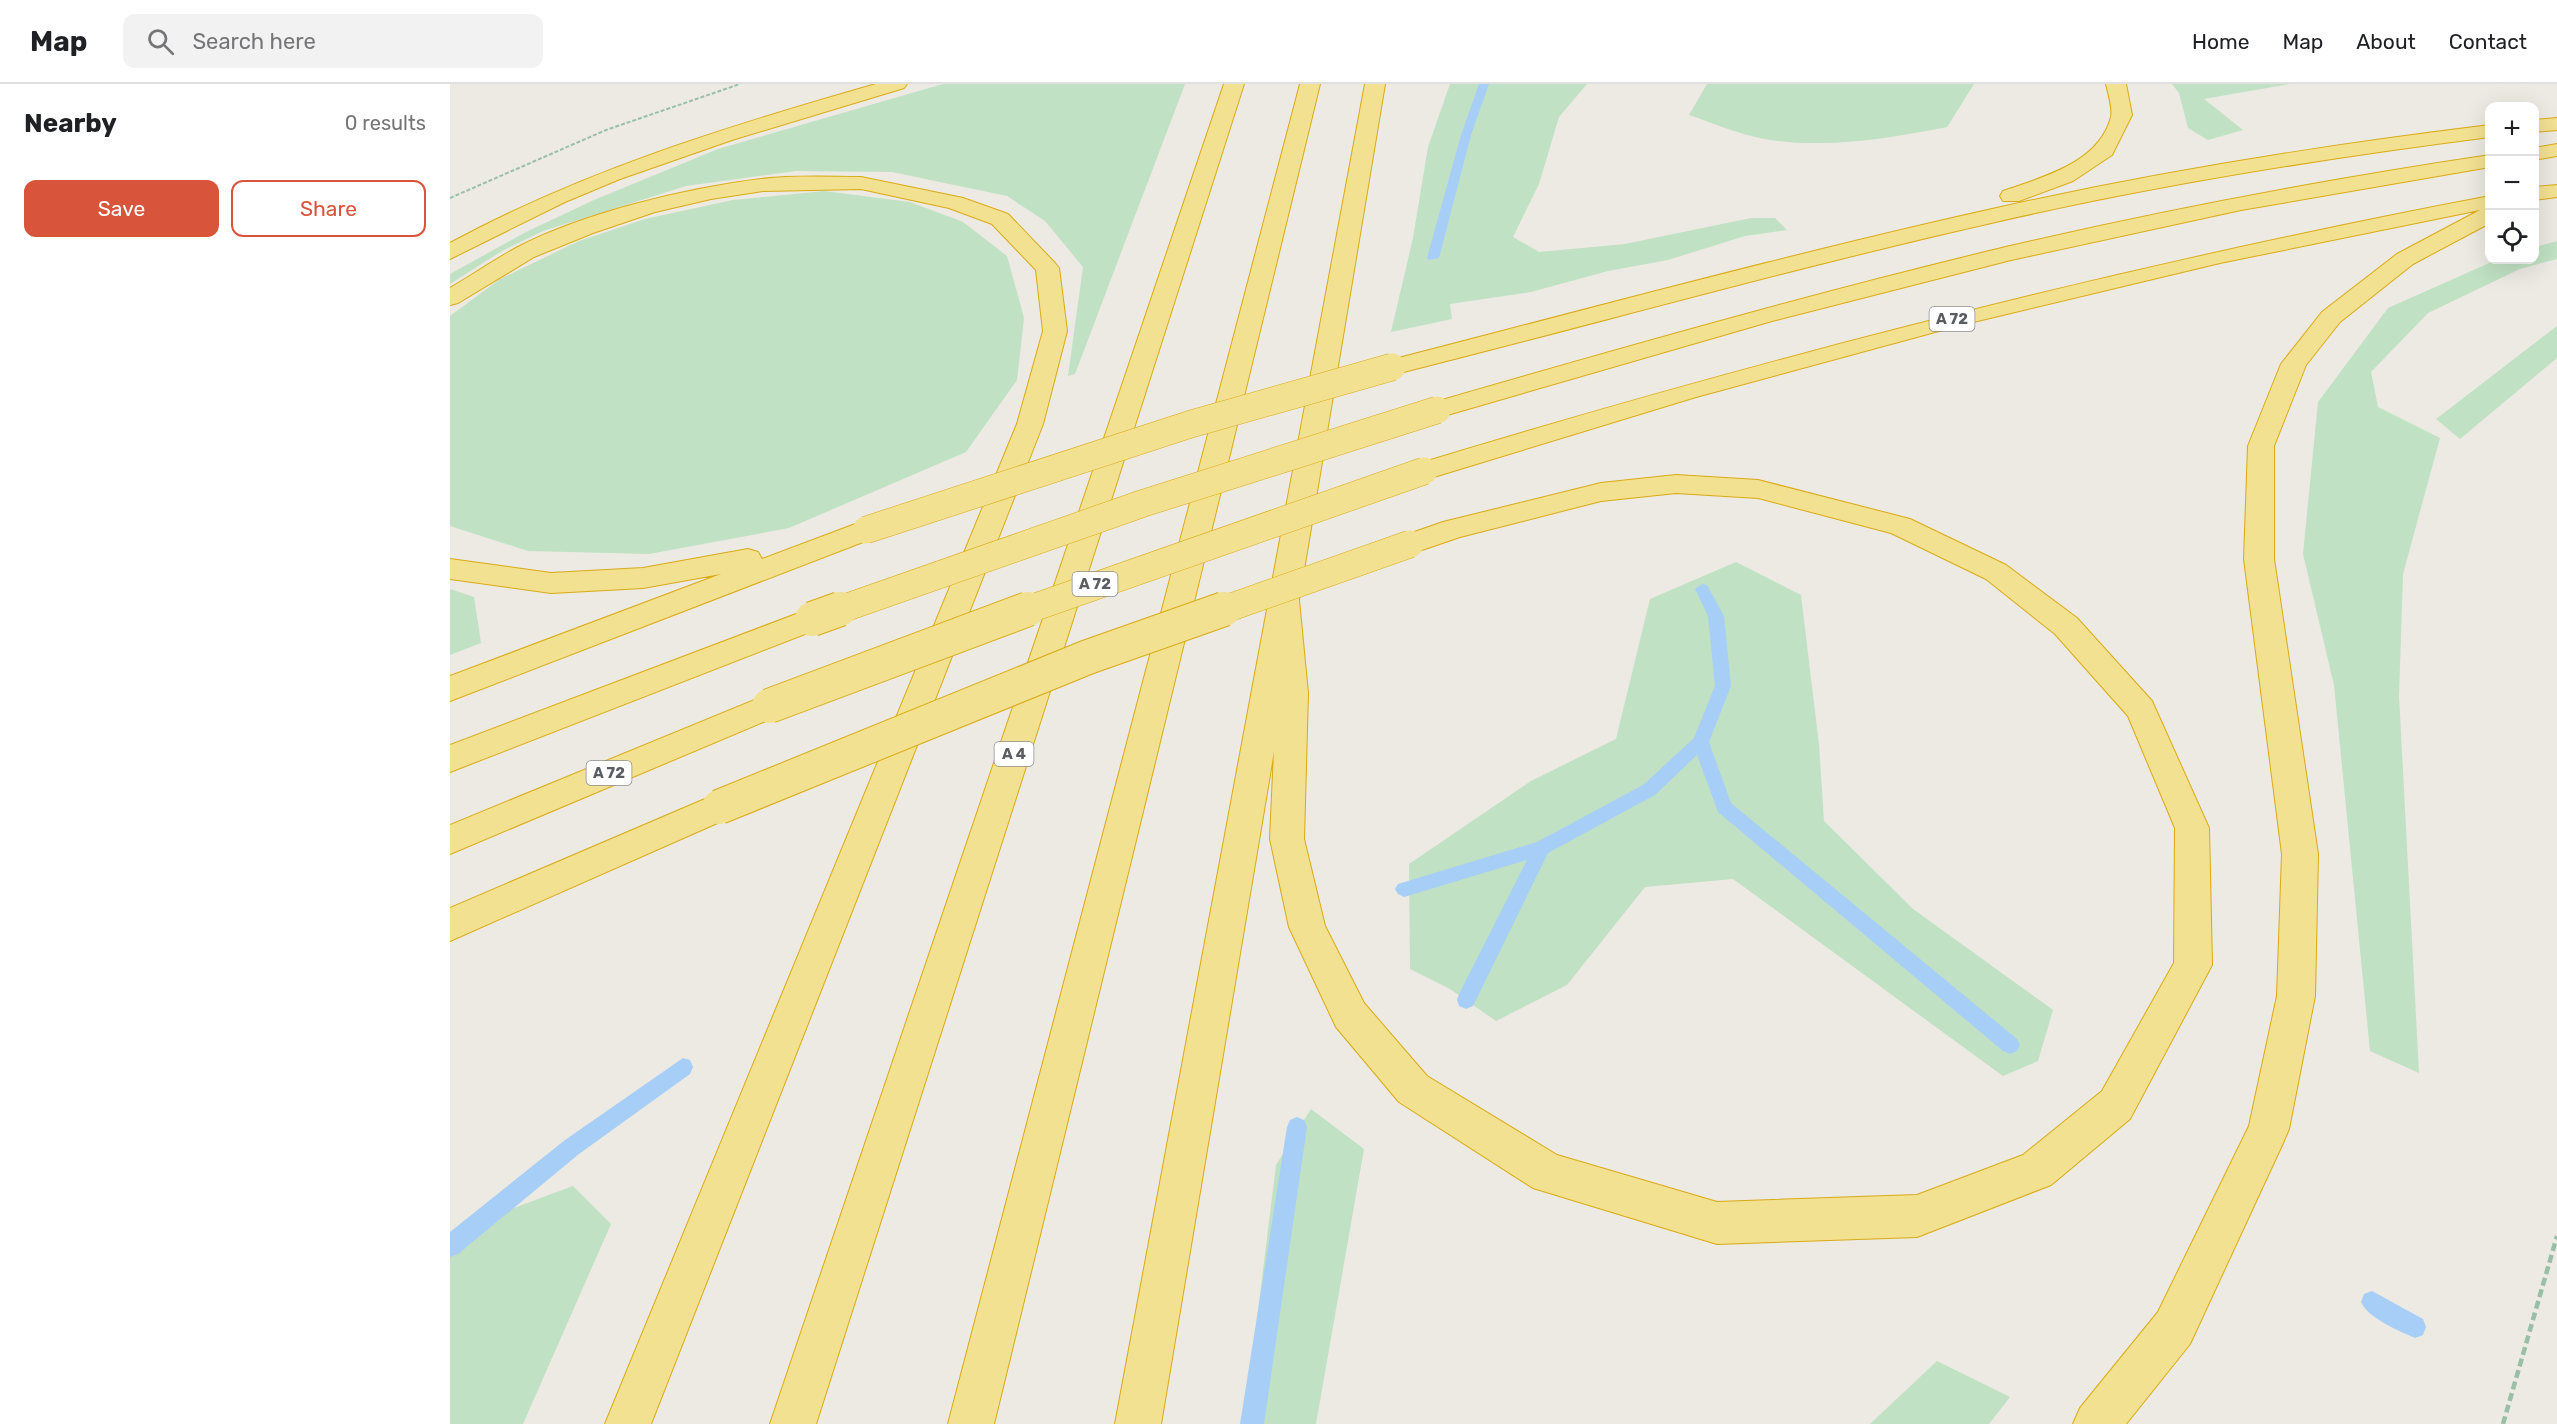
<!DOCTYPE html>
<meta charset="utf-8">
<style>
body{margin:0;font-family:Rubik,sans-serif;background:#f2f2f2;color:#202124}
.controls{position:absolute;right:18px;top:18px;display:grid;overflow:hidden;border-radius:12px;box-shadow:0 6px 24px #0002}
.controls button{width:54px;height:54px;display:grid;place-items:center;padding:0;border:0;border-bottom:2px solid #e0e0e0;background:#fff;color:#202124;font:30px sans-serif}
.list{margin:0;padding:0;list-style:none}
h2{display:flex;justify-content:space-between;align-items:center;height:78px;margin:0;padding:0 24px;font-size:26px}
h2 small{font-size:20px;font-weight:400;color:#757577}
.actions{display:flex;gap:12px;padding:18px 24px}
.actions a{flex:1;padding:14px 0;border:2px solid #d8543b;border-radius:12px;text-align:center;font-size:21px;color:#d8543b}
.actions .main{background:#d8543b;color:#fff}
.icon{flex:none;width:33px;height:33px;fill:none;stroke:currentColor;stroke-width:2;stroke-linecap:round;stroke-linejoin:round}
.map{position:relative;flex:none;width:2107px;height:1340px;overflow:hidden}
header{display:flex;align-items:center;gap:36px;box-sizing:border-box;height:84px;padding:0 30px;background:#fff;border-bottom:2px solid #e0e0e0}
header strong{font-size:28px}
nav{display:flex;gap:33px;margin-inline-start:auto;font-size:21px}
.search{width:420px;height:54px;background:#f2f2f2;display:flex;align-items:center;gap:15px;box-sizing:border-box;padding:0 21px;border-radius:12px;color:#757577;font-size:22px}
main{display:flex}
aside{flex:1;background:#fff}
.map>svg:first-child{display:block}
</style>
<header>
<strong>Map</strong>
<div class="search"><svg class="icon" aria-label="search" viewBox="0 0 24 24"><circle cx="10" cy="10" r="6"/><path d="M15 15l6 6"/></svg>Search here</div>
<nav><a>Home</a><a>Map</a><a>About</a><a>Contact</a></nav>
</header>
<main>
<aside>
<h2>Nearby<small>0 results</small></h2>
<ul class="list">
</ul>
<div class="actions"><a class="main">Save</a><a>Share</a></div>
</aside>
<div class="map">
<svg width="2107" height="1340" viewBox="0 0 2107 1340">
<rect width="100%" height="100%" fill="#eceae2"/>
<path fill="#c0e1c3" d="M493,0H735L625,290L618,292L633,183L595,137L557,112L442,88L346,87L236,102L93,147L52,167L0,200V190L76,148L144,116L268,65Z
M1000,0H1137L1109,33L1089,100L1063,153L1089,168L1175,160L1301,134H1325L1337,146L1295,152L1218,176L1158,187L1081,208L1000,220L1002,235L941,248L963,154L978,63Z
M1257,0H1524L1497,43C1436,55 1377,65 1314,55C1288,50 1263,39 1239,31Z
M1722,0H1840L1754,15L1793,46L1758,56L1738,44L1729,9Z
M374,107L460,118L513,138L557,172L574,234L567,296L516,368L339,444L199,470L78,467L0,442V232L4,229L50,195L129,157L195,135L283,116Z
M2107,157V175L2070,185L1978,229L1921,288L1928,323L1990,354L1953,490L1949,612L1969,989L1920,967L1884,601L1853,470L1868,318L1938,224L2046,176H2084L2085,163Z
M2107,242V274L2010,355L1986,335Z
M1286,478L1351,511L1369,661L1374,737L1463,825L1603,926L1588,977L1553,992L1283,795L1195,803L1117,901L1046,937L1000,905L960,885L959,780L1081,697L1166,655L1200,515Z
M0,505L24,513L31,559L0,571Z
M861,1025L914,1065L866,1340H794L826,1081Z
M123,1102L161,1140L73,1340H0V1148Z
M1487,1277L1560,1313L1539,1340H1420Z"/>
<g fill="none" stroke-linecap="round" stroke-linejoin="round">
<path fill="#a7cef7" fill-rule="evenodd" d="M1029,0H1039L1021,51L989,174L979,176L977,174L1011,51Z
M1252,500L1257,501L1274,532L1281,602L1259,658L1281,719L1567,955L1570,961L1567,967L1560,970L1553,967L1268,728L1247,671L1205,711L1098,769L1023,922L1016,925L1009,922L1007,916L1009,910L1077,776L954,813L948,810L945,805L948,800L1087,758L1193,701L1244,654L1265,602L1258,532L1245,505Z
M233,974L240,976L243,983L240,990L129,1070L8,1170L0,1173V1148L115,1056Z
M847,1033L854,1036L857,1043L814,1340H790L837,1043L840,1036Z
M1922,1207L1973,1235L1976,1243L1973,1251L1965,1254C1949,1247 1918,1234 1911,1218L1914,1210Z"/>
<defs>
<path id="highway" d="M426,0H457L454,4L282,56L170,95L115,118L0,175V159C135,86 279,42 426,0Z
M774,0H794L366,1340H320Z
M850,0H870L544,1340H498Z
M915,0H935L849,516L858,609L854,755L875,842L914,919L977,992L1107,1071L1267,1118L1467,1111L1573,1071L1652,1007L1724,879L1725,744L1678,632L1605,550L1536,495L1441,449L1308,414L1226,409L1151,417L1010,453L960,470L950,467L946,460L950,453L993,438L1151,399L1226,391L1308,396L1460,435L1556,481L1627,534L1702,617L1759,744L1762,881L1680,1035L1601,1101L1467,1153L1267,1160L1083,1104L949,1018L886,943L839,843L820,755L824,667L711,1340H665Z
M1656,0H1676L1682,31L1662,71L1623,97L1569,117H1553L1550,112L1553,107C1593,93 1649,79 1661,33C1663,24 1658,9 1656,0Z
M2107,34V46L2084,48V36Z
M2040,41V53C1875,74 1711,100 1550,137C1346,183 1145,240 942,291L933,288L929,283L933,278C1139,225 1344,169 1551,123C1713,87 1876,61 2040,41Z
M2107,60V72L2084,76V64Z
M2040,71V83L1791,126L1561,176L1322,237L987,334L978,332L974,326L978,320C1171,264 1364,209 1560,162C1719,125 1879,95 2040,71Z
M411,93L513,114L558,130L605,179L609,184L617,247L593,340L201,1340H155L567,340L593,247L586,186L542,140L499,124L411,105L313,107L261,115L205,128L143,149L84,173L8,219L0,221V204C22,191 44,176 66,164C132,129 237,104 311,95C344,91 378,93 411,93Z
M2107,101V113L2084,116V103Z
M2040,112V139L1963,180L1890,238L1856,281L1824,362V475L1868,770L1865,912L1839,1045L1833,1059L1740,1260L1676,1340H1623L1630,1324L1708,1228L1799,1042L1827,912L1832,770L1794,475L1798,362L1831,280L1872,228L1947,170L2030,126L1770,179L1511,241L1246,313L974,396L964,393L960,387L964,381C1319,273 1676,181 2040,112Z
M416,436L426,439L430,446L426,453L0,617V592L271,490L193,504L101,509L0,495V475L101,489L193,484L298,465L308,468L312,475Z
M362,524L373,527L377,535L373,543L0,688V661Z
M319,610L330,613L335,622L330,631L0,770V741Z
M269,709L281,713L286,723L281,733L0,857V824Z"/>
</defs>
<use href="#highway" stroke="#d9aa15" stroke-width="2"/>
<path stroke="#99bfa7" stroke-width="2" stroke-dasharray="4 2" stroke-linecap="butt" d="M0,114L156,46L290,0"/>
<path stroke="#99bfa7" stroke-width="4.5" stroke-dasharray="8 4" stroke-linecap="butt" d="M2053,1340L2107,1152"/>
<use href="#highway" fill="#f3e192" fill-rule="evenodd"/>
<defs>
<path id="highway-bridge-far1" d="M416,446L741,340L942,283
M386,527L694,419L987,326
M574,527L974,387
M770,527L960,460"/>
<path id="highway-bridge" d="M362,535L390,525
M319,622L578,525
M269,723L638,573L774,525"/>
</defs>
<use href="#highway-bridge-far1" stroke="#d9aa15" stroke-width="28" stroke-linecap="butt"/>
<use href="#highway-bridge" stroke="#d9aa15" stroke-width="36" stroke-linecap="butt"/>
<use href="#highway-bridge-far1" stroke="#f3e192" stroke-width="27"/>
<use href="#highway-bridge" stroke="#f3e192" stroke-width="34"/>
</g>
<g text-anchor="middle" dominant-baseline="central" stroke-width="4.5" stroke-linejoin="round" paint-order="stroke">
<g fill="#fff" stroke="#8c8e90" stroke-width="1.5">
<rect x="1479.5" y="223" width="45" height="24" rx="4.5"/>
<rect x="622.5" y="488" width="45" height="24" rx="4.5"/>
<rect x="544.5" y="658" width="39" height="24" rx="4.5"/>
<rect x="136.5" y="677" width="45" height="24" rx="4.5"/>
</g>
<g font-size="15" font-weight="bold" fill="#5a5d61">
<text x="1502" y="235">A 72</text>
<text x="645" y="500">A 72</text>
<text x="564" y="670">A 4</text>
<text x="159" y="689">A 72</text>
</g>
</g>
</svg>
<div class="controls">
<button>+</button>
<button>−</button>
<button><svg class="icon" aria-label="locate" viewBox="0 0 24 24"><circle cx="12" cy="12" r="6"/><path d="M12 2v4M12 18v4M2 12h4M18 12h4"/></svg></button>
</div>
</div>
</main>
